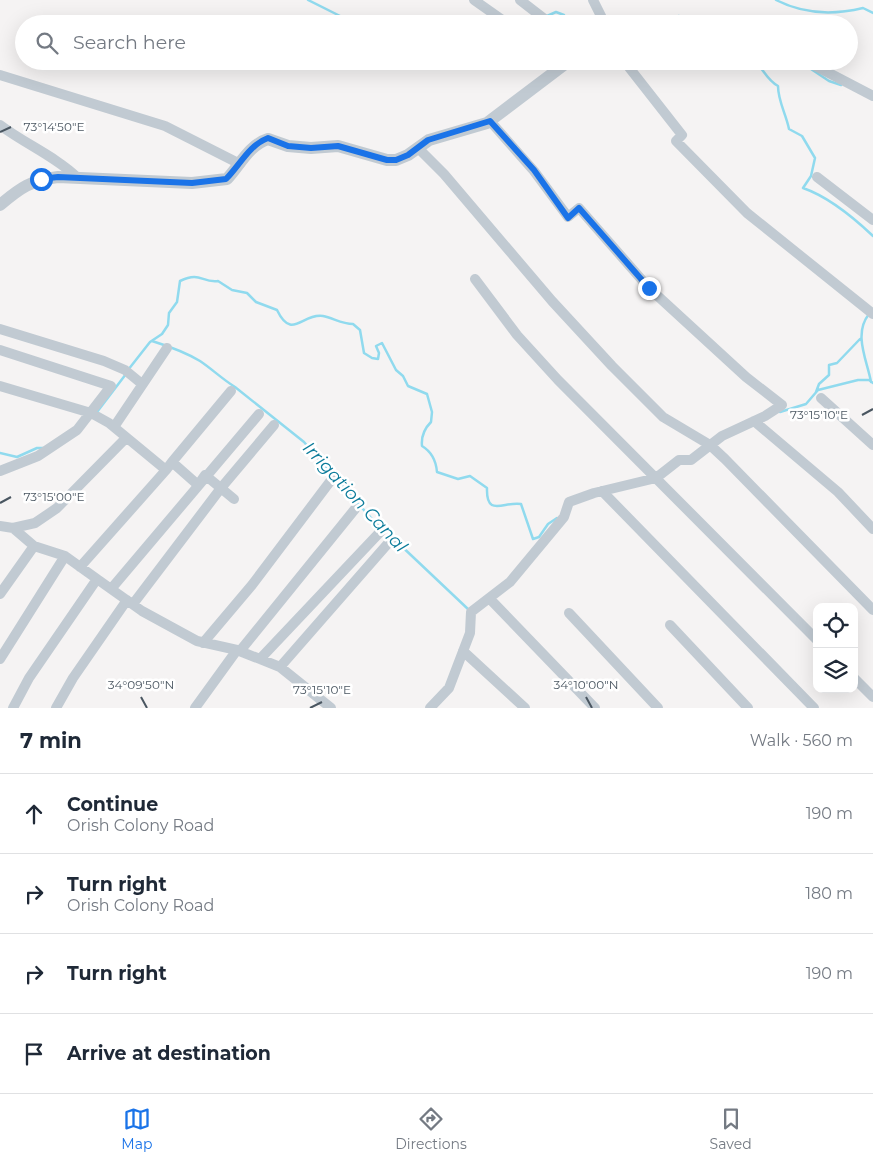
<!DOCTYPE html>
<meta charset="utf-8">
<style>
body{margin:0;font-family:Montserrat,sans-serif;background:#f6f6f7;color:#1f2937}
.controls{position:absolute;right:15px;bottom:15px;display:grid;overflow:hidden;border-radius:10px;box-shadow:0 5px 20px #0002}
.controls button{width:45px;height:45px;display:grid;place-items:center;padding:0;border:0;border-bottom:1px solid #e0e1e3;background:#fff;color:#1f2937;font:25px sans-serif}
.stop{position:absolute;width:15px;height:15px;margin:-11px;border:4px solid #1a73e8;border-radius:50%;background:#fff}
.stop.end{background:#1a73e8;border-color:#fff;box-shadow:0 1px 5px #0008}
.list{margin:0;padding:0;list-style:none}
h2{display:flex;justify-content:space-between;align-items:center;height:65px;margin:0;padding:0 20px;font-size:21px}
h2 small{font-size:16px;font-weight:400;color:#747a83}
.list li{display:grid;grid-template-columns:32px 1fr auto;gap:15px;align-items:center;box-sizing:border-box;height:80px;padding:0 20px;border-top:1px solid #e0e1e3}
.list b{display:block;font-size:19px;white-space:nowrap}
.list p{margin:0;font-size:16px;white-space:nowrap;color:#747a83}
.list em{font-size:16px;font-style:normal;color:#747a83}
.icon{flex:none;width:28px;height:28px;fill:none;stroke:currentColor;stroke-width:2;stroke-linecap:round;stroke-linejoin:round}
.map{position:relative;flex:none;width:873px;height:708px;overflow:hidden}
.search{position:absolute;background:#fff;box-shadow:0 5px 20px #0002;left:15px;right:15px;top:15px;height:55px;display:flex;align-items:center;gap:12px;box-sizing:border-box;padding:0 18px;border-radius:28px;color:#747a83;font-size:19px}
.sheet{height:385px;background:#fff}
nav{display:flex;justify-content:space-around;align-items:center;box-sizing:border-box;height:70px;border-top:1px solid #e0e1e3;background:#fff;font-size:14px;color:#747a83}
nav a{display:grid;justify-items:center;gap:2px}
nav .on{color:#1a73e8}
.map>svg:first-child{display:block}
</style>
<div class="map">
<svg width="873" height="708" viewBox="0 0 873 708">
<rect width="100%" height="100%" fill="#f5f3f3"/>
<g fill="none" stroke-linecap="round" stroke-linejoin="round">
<path stroke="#90daee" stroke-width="2.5" d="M308,0L356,24
M776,0C803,14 834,15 863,8L873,13
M547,16L556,12L564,15L565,24
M532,24L539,19
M637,24L643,22H662L679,16L694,24
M426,61L428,64L437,68H450L456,61
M755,61C764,70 767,80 778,86C778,101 786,114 789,129L802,136L815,158L811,176L803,188C829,197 853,217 873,236
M797,61L804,65
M811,69L829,81L841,85
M869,314C853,334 867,360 871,382
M152,341C168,346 185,352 200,361C212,369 222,379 235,387L304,442L332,475
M128,370L150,342L162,334L168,325L169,313L177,302L180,281C201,271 201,283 218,281L232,290L247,293L256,302L277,310C292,341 302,313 323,316C333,318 342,324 353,324L360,330L364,353L372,358L378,359L379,353L376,346L382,343L396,370L403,376L408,386L427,394L432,412L431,422C424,429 421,436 422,446C432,452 436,460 437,472L458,479L470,476L487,488C486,518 504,501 521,504L533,539L539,537L548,524L557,518
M816,392L819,384L829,375V365L837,363L860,339
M97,412L126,374
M780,412L806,404L818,390L858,380H869L873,383
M0,453L17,457L37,448H43
M336,479L381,529
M395,540L469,610"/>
<path stroke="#c1cad2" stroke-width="10" d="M474,0L508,24
M520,0L551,24
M593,0L605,24
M624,61L682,135L676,141L747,213L873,314
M806,61L873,96
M0,75L165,126L240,164
M0,125C25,144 55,156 78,178
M418,148L444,174L552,301L612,366L663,417L710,445L725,459L873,610
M817,177L873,220
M475,279L517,335L558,380L817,640
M0,329L104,361L125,370L142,384
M0,350L111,386L77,430L38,456L0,471
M0,386L91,413L109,423L166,470L172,462L198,485L205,475L234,499
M821,398L873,445
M754,421L838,492L873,529
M114,427L167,348
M172,462L231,391
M602,491L814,708
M0,526L13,528L34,546
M13,528L35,523L57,508L126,438
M80,567L166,470
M97,579L142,611L197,641L237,650L280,667L331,708
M111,589L259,414
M0,594L34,546L65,556L97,579L29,678L13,708
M489,598L595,708
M133,604L221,488L274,425
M569,613L658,708
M670,625L748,708
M203,643L252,585L332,479
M240,651L355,509
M463,651L525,708
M0,659L65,556
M260,659L382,530
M280,667L391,540
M854,678L873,697
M56,708L73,678L127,600
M195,708L237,650
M430,708L449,688L470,633L471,612L510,582L564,517L569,502L594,493L656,478L679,460H691L722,436L765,416L782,405L746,377L649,288L579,208L568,217L534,171L490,121"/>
<path stroke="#c1cad2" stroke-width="12" d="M0,205C20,188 31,180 58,177L192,183L227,179C240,165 249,145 268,139L288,146L311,148L338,146L387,160H396L408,155L429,140L487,123L569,61"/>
</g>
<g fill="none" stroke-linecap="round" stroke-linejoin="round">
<path stroke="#1a73e8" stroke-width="6" d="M41,179L58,177L192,183L226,179C240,165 249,145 268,138L288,146L311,148L338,146L387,160H396L408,155L428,140L490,121L534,170L568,218L579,208L649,288"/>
</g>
<path fill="none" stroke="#4a5661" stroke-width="2" d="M0,132L11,127M862,415L873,409M0,503L11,497M141,697L147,708M586,697L592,708M310,708L322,702"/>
<g text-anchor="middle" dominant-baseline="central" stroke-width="5" stroke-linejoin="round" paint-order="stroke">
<g font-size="18" font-style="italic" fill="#0c7c9b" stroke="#fff">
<text transform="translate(355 497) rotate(47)">Irrigation Canal</text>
</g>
</g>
<g font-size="12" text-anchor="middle" fill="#4a5661" stroke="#fff" stroke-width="5" stroke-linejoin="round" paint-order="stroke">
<text x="54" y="131">73°14'50"E</text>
<text x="819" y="419">73°15'10"E</text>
<text x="54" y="501">73°15'00"E</text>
<text x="141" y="689">34°09'50"N</text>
<text x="586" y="689">34°10'00"N</text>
<text x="322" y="694">73°15'10"E</text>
</g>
</svg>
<div class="controls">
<button><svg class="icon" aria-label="locate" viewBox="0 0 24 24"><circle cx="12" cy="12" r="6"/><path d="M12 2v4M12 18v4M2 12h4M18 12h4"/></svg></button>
<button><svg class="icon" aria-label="layers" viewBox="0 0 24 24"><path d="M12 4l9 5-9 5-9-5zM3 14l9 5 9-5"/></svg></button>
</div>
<div class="stop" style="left:41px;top:179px"></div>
<div class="stop end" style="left:649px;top:288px"></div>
<div class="search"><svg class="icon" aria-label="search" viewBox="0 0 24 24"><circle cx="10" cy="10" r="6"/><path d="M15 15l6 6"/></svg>Search here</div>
</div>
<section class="sheet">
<h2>7 min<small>Walk · 560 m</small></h2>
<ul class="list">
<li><svg class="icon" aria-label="ahead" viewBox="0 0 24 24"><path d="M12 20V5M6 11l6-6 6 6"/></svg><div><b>Continue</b><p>Orish Colony Road</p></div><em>190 m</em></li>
<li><svg class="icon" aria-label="right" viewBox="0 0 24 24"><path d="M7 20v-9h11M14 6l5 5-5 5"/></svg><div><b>Turn right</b><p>Orish Colony Road</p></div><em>180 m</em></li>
<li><svg class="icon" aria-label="right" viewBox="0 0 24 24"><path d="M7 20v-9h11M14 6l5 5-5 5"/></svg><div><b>Turn right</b></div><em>190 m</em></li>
<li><svg class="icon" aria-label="arrive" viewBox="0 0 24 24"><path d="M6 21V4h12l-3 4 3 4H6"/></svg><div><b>Arrive at destination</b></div></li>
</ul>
</section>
<nav>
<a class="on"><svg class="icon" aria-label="map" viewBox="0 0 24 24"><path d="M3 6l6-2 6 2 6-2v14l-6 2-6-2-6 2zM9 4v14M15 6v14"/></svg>Map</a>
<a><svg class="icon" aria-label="directions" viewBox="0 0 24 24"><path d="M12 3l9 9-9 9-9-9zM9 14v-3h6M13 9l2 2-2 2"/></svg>Directions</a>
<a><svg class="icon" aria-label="saved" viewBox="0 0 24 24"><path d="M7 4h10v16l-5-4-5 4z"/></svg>Saved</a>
</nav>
